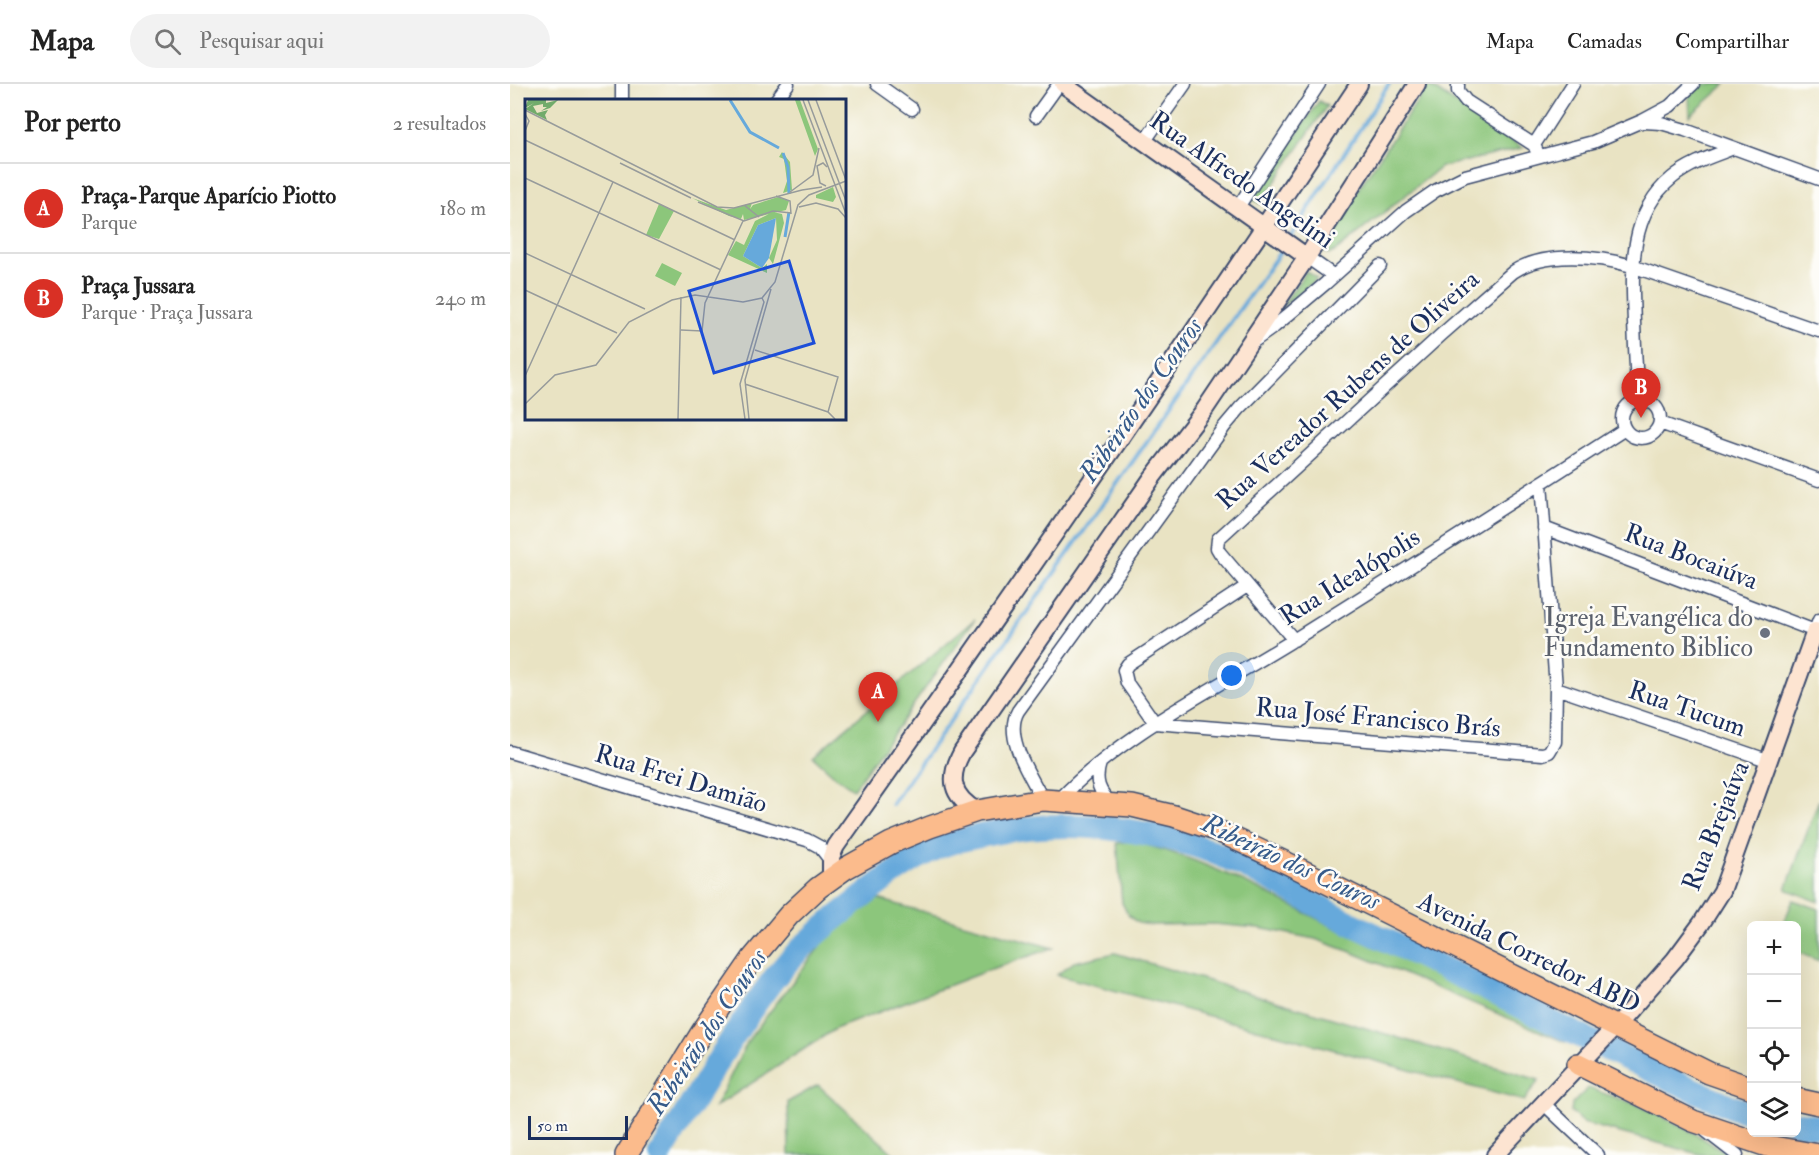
<!DOCTYPE html>
<html lang="pt">
<meta charset="utf-8">
<style>
body{margin:0;font-family:"IM FELL Double Pica",serif;background:#f2f2f2;color:#222}
.controls{position:absolute;right:18px;bottom:18px;display:grid;overflow:hidden;border-radius:9px;box-shadow:0 6px 24px #0002}
.controls button{width:54px;height:54px;display:grid;place-items:center;padding:0;border:0;border-bottom:2px solid #e0e0e0;background:#fff;color:#222;font:30px sans-serif}
.scale{position:absolute;left:18px;bottom:15px;width:100px;box-sizing:border-box;padding-left:6px;border:3px solid #1b2f5e;border-top:0;font-size:16px;line-height:21px;white-space:nowrap;color:#1b2f5e;-webkit-text-stroke:4px #fdfcf7;paint-order:stroke}
.you{position:absolute;left:722px;top:592px;width:21px;height:21px;margin:-15px;border:4px solid #fff;border-radius:50%;background:#1a73e8;box-shadow:0 0 0 9px #1a73e833}
.badge{display:grid;place-items:center;width:39px;height:39px;border-radius:50%;background:#d93025;color:#fff;font-size:20px;font-weight:700}
.pin{position:absolute;translate:-50% -50px;filter:drop-shadow(0 2px 3px #0008)}
.pin::after{content:'';position:absolute;top:32px;width:21px;height:18px;background:inherit;clip-path:polygon(0 0,100% 0,50% 100%)}
.list{margin:0;padding:0;list-style:none}
h2{display:flex;justify-content:space-between;align-items:center;height:78px;margin:0;padding:0 24px;font-size:26px}
h2 small{font-size:20px;font-weight:400;color:#767676}
.list li{display:grid;grid-template-columns:39px 1fr auto;gap:18px;align-items:center;box-sizing:border-box;height:90px;padding:0 24px;border-top:2px solid #e0e0e0}
.list b{display:block;font-size:22px;white-space:nowrap}
.list p{margin:0;font-size:20px;white-space:nowrap;color:#767676}
.list em{font-size:20px;font-style:normal;color:#767676}
.icon{flex:none;width:33px;height:33px;fill:none;stroke:currentColor;stroke-width:2;stroke-linecap:round;stroke-linejoin:round}
.map{position:relative;flex:none;width:1309px;height:1071px;overflow:hidden}
header{display:flex;align-items:center;gap:36px;box-sizing:border-box;height:84px;padding:0 30px;background:#fff;border-bottom:2px solid #e0e0e0}
header strong{font-size:28px}
nav{display:flex;gap:33px;margin-inline-start:auto;font-size:21px}
.search{width:420px;height:54px;background:#f2f2f2;display:flex;align-items:center;gap:15px;box-sizing:border-box;padding:0 21px;border-radius:33px;color:#767676;font-size:22px}
main{display:flex}
aside{flex:1;background:#fff}
.map>svg:first-child{display:block}
</style>
<header>
<strong>Mapa</strong>
<div class="search"><svg class="icon" aria-label="search" viewBox="0 0 24 24"><circle cx="10" cy="10" r="6"/><path d="M15 15l6 6"/></svg>Pesquisar aqui</div>
<nav><a>Mapa</a><a>Camadas</a><a>Compartilhar</a></nav>
</header>
<main>
<aside>
<h2>Por perto<small>2 resultados</small></h2>
<ul class="list">
<li><span class="badge">A</span><div><b>Praça-Parque Aparício Piotto</b><p>Parque</p></div><em>180 m</em></li>
<li><span class="badge">B</span><div><b>Praça Jussara</b><p>Parque · Praça Jussara</p></div><em>240 m</em></li>
</ul>
</aside>
<div class="map">
<svg width="1309" height="1071" viewBox="0 0 1309 1071">
<rect width="100%" height="100%" fill="#fdfcf7"/>
<filter id="ink" filterUnits="userSpaceOnUse"><feTurbulence type="fractalNoise" baseFrequency=".0167" numOctaves="2"/><feDisplacementMap in="SourceGraphic" scale="12" xChannelSelector="R" yChannelSelector="G"/><feConvolveMatrix kernelMatrix="1 2 1 2 8 2 1 2 1" color-interpolation-filters="sRGB"/></filter>
<filter id="wash" filterUnits="userSpaceOnUse"><feTurbulence type="fractalNoise" baseFrequency=".008" numOctaves="4" result="noise"/><feDisplacementMap in="SourceGraphic" scale="24" xChannelSelector="R" yChannelSelector="G"/><feGaussianBlur stdDeviation="1.35" result="paint"/><feColorMatrix in="noise" values="0 0 0 0 0 0 0 0 0 0 0 0 0 0 0 0 0 1.4 0 .05"/><feComposite in="paint" operator="in"/></filter>
<g filter="url(#wash)">
<rect width="100%" height="100%" fill="#e9e3c3"/>
<path fill="#8cc67b" stroke="#547a6c" stroke-width="1.5" d="M1191,0H1216L1180,32L1179,12Z
M918,1L1013,64L931,83L826,167L820,170L814,168L812,159Z
M809,17L817,22L750,120L742,115Z
M796,187L807,195L771,224Z
M465,535L343,705L326,693L303,672Z
M1309,716V818L1276,805Z
M620,757C698,774 766,815 838,850C911,885 984,918 1058,951L1055,958L844,869L805,855L749,844L704,840L641,841L628,839L619,832L612,819L607,759Z
M368,815L543,864L484,884L325,945L205,1023L239,955L317,853Z
M1283,816L1309,825V877L1287,868L1286,842L1273,841Z
M605,869L1029,996L1014,1017L547,891L564,878Z
M308,1001L385,1071H279L278,1018Z
M1078,1004L1128,1021L1184,1049L1220,1071H1193L1073,1039L1061,1028L1062,1020Z"/>
<g fill="none" stroke-linecap="round" stroke-linejoin="round">
<path stroke="#66a9db" stroke-width="4" d="M779,155L879,0
M382,720L775,161"/>
<path stroke="#66a9db" stroke-width="24" d="M1286,1039L1309,1043
M150,1071C188,1011 225,943 270,887C290,863 316,841 341,822C367,801 395,779 426,764C440,758 455,755 470,752C536,736 607,740 673,758C737,776 794,817 853,845C978,904 1099,970 1225,1024L1242,1029"/>
</g>
</g>
<g filter="url(#ink)">
<g fill="none" stroke-linecap="round" stroke-linejoin="round">
<defs>
<path id="street" d="M112,0V16
M367,0L402,25
M948,0V7L956,17L1024,61L1029,72
M266,16L278,0
M526,32L549,0
M1134,38L1151,39L1175,46L1309,95
M634,58L675,0
M1024,61L1063,0
M728,123L809,0
M797,173L824,192
M744,257L765,242L816,199L896,127L925,107L955,92L1083,58L1132,37L1160,22L1183,0
M1112 335a19 19 0 1 1 38 0a19 19 0 1 1-38 0Z
M1128,316C1126,290 1125,264 1124,238C1122,187 1118,130 1162,94C1180,79 1203,72 1224,64
M1150,339L1309,396
M1034,444L1305,547L1309,536
M737,502L618,580L614,586L617,599L645,639L1033,670L1039,668L1045,658L1046,604L1031,399
M784,556L710,469L707,464L708,455L931,251L1003,188C1034,167 1087,172 1122,182L1309,247
M1046,604L1260,677
M0,668L297,756L310,763L321,777
M590,679C584,697 589,708 602,720
M533,716C521,692 493,653 508,627L714,343L730,324L870,182
M549,716C615,647 705,605 785,555C896,486 1005,416 1115,345
M1033,1019L1088,1071
M1196,1047L1227,1071"/>
<path id="secondary" d="M553,0L797,173
M467,727C441,712 438,694 452,668L642,394L695,325L738,261L797,173L907,0
M321,794V773L326,762C504,511 679,257 849,0
M985,1071L1106,942L1165,875L1191,840L1212,807L1305,547L1309,549"/>
<path id="highway" d="M1068,980L1183,1037L1257,1062L1309,1071
M1286,1015L1309,1020
M116,1071L192,948L243,874L279,831L308,804L336,784L381,759L420,743L467,727L533,716L622,722L664,732L706,746L781,781L1199,989L1242,1004"/>
</defs>
<use href="#street" stroke="#3a4a6d" stroke-width="15"/>
<use href="#secondary" stroke="#3a4a6d" stroke-width="20"/>
<use href="#highway" stroke="#3a4a6d" stroke-width="24"/>
<use href="#street" stroke="#fff" stroke-width="12"/>
<use href="#secondary" stroke="#fde4d1" stroke-width="16"/>
<use href="#highway" stroke="#fbbb8c" stroke-width="21"/>
</g>
</g>
<circle fill="#6b7280" stroke="#fdfcf7" stroke-width="2" cx="1255" cy="549" r="6"/>
<g text-anchor="middle" dominant-baseline="central" stroke-width="5" stroke-linejoin="round" paint-order="stroke">
<g font-size="26" fill="#1b2f5e" stroke="#fdfcf7">
<text transform="translate(732 96) rotate(35)">Rua Alfredo Angelini</text>
<text transform="translate(838 306) rotate(-42)">Rua Vereador Rubens de Oliveira</text>
<text transform="translate(1181 473) rotate(21)">Rua Bocaiúva</text>
<text transform="translate(840 493) rotate(-32)">Rua Idealópolis</text>
<text transform="translate(1177 625) rotate(19)">Rua Tucum</text>
<text transform="translate(868 634) rotate(5)">Rua José Francisco Brás</text>
<text transform="translate(171 695) rotate(17)">Rua Frei Damião</text>
<text transform="translate(1206 742) rotate(-68)">Rua Brejaúva</text>
<text transform="translate(1019 869) rotate(26)">Avenida Corredor ABD</text>
</g>
<g font-size="26" fill="#5b616d" stroke="#fdfcf7" text-anchor="end">
<text x="1243" y="534">Igreja Evangélica do<tspan x="1243" dy="30">Fundamento Biblico</tspan></text>
</g>
<g font-size="27" font-style="italic" fill="#355a8a" stroke="#fdfcf7">
<text transform="translate(631 316) rotate(-55)">Ribeirão dos Couros</text>
<text transform="translate(781 778) rotate(25)">Ribeirão dos Couros</text>
<text transform="translate(197 948) rotate(-56)">Ribeirão dos Couros</text>
</g>
</g>
<g transform="translate(15 15)">
<rect width="321" height="321" fill="#e9e3c3"/>
<path d="M270,1H275L293,50L290,57ZM257,53L265,63L267,91L258,94L262,82L259,60L254,58ZM308,88L311,98L308,103L291,99V96ZM253,98L264,102L261,111L219,121L218,115L216,120L204,117L167,99L201,111L227,104L225,110L228,106ZM134,105L149,112L134,140L121,136ZM248,113L257,115L259,124L248,165L244,159L252,141L251,119L233,126L218,157L237,169L242,165V174L203,156L211,142L219,146L230,122ZM137,164L157,174L150,187L130,177Z" fill="#8cc67b"/>
<path d="M3,1H21V4L33,1L25,9L16,12L22,8H18V5L8,7L12,14L23,11L20,16L22,21L0,10L9,4L0,9Z" fill="#71ab6b"/>
<path d="M251,119L244,159L237,169L218,157L233,126Z" fill="#66a9db"/>
<path fill="none" stroke="#66a9db" stroke-width="3" d="M205,1L225,33L254,49M258,54L263,68L264,95M260,138L264,113"/>
<path fill="none" stroke="#979b9b" stroke-width="1.5" d="M278,1L321,115M283,1L321,102M291,1L321,81M0,11L192,108L209,109L277,91M0,32L4,22L0,15M0,41L210,141M95,64L166,99M0,79L196,171M301,87L295,84L292,67L298,64L302,68M277,91L297,88M265,93L288,76L294,49M251,97L265,102L266,115M173,103L219,122L248,112L266,114M219,106L234,118M274,108L291,104L313,110L321,119M0,154L120,210M0,191L92,234M156,231L177,232L180,204L218,122M230,251L313,278L303,313M0,277L88,83M220,285L303,313L310,320M0,305L30,276L71,266L104,223L147,201L170,196L218,203L237,199L250,183L273,106L284,96L321,82M153,320L156,198M220,320L215,285L239,203L237,199M224,320L220,281L246,190"/>
<path fill="#1d4ed8" fill-opacity="0.15" stroke="#1d4ed8" stroke-width="3" d="M264,162L289,244L189,274L164,192Z"/>
<rect width="321" height="321" fill="none" stroke="#1b2f5e" stroke-width="3"/>
</g>
</svg>
<div class="controls">
<button>+</button>
<button>−</button>
<button><svg class="icon" aria-label="locate" viewBox="0 0 24 24"><circle cx="12" cy="12" r="6"/><path d="M12 2v4M12 18v4M2 12h4M18 12h4"/></svg></button>
<button><svg class="icon" aria-label="layers" viewBox="0 0 24 24"><path d="M12 4l9 5-9 5-9-5zM3 14l9 5 9-5"/></svg></button>
</div>
<div class="scale">50 m</div>
<div class="you"></div>
<div class="pin badge" style="left:368px;top:638px">A</div>
<div class="pin badge" style="left:1131px;top:334px">B</div>
</div>
</main>
